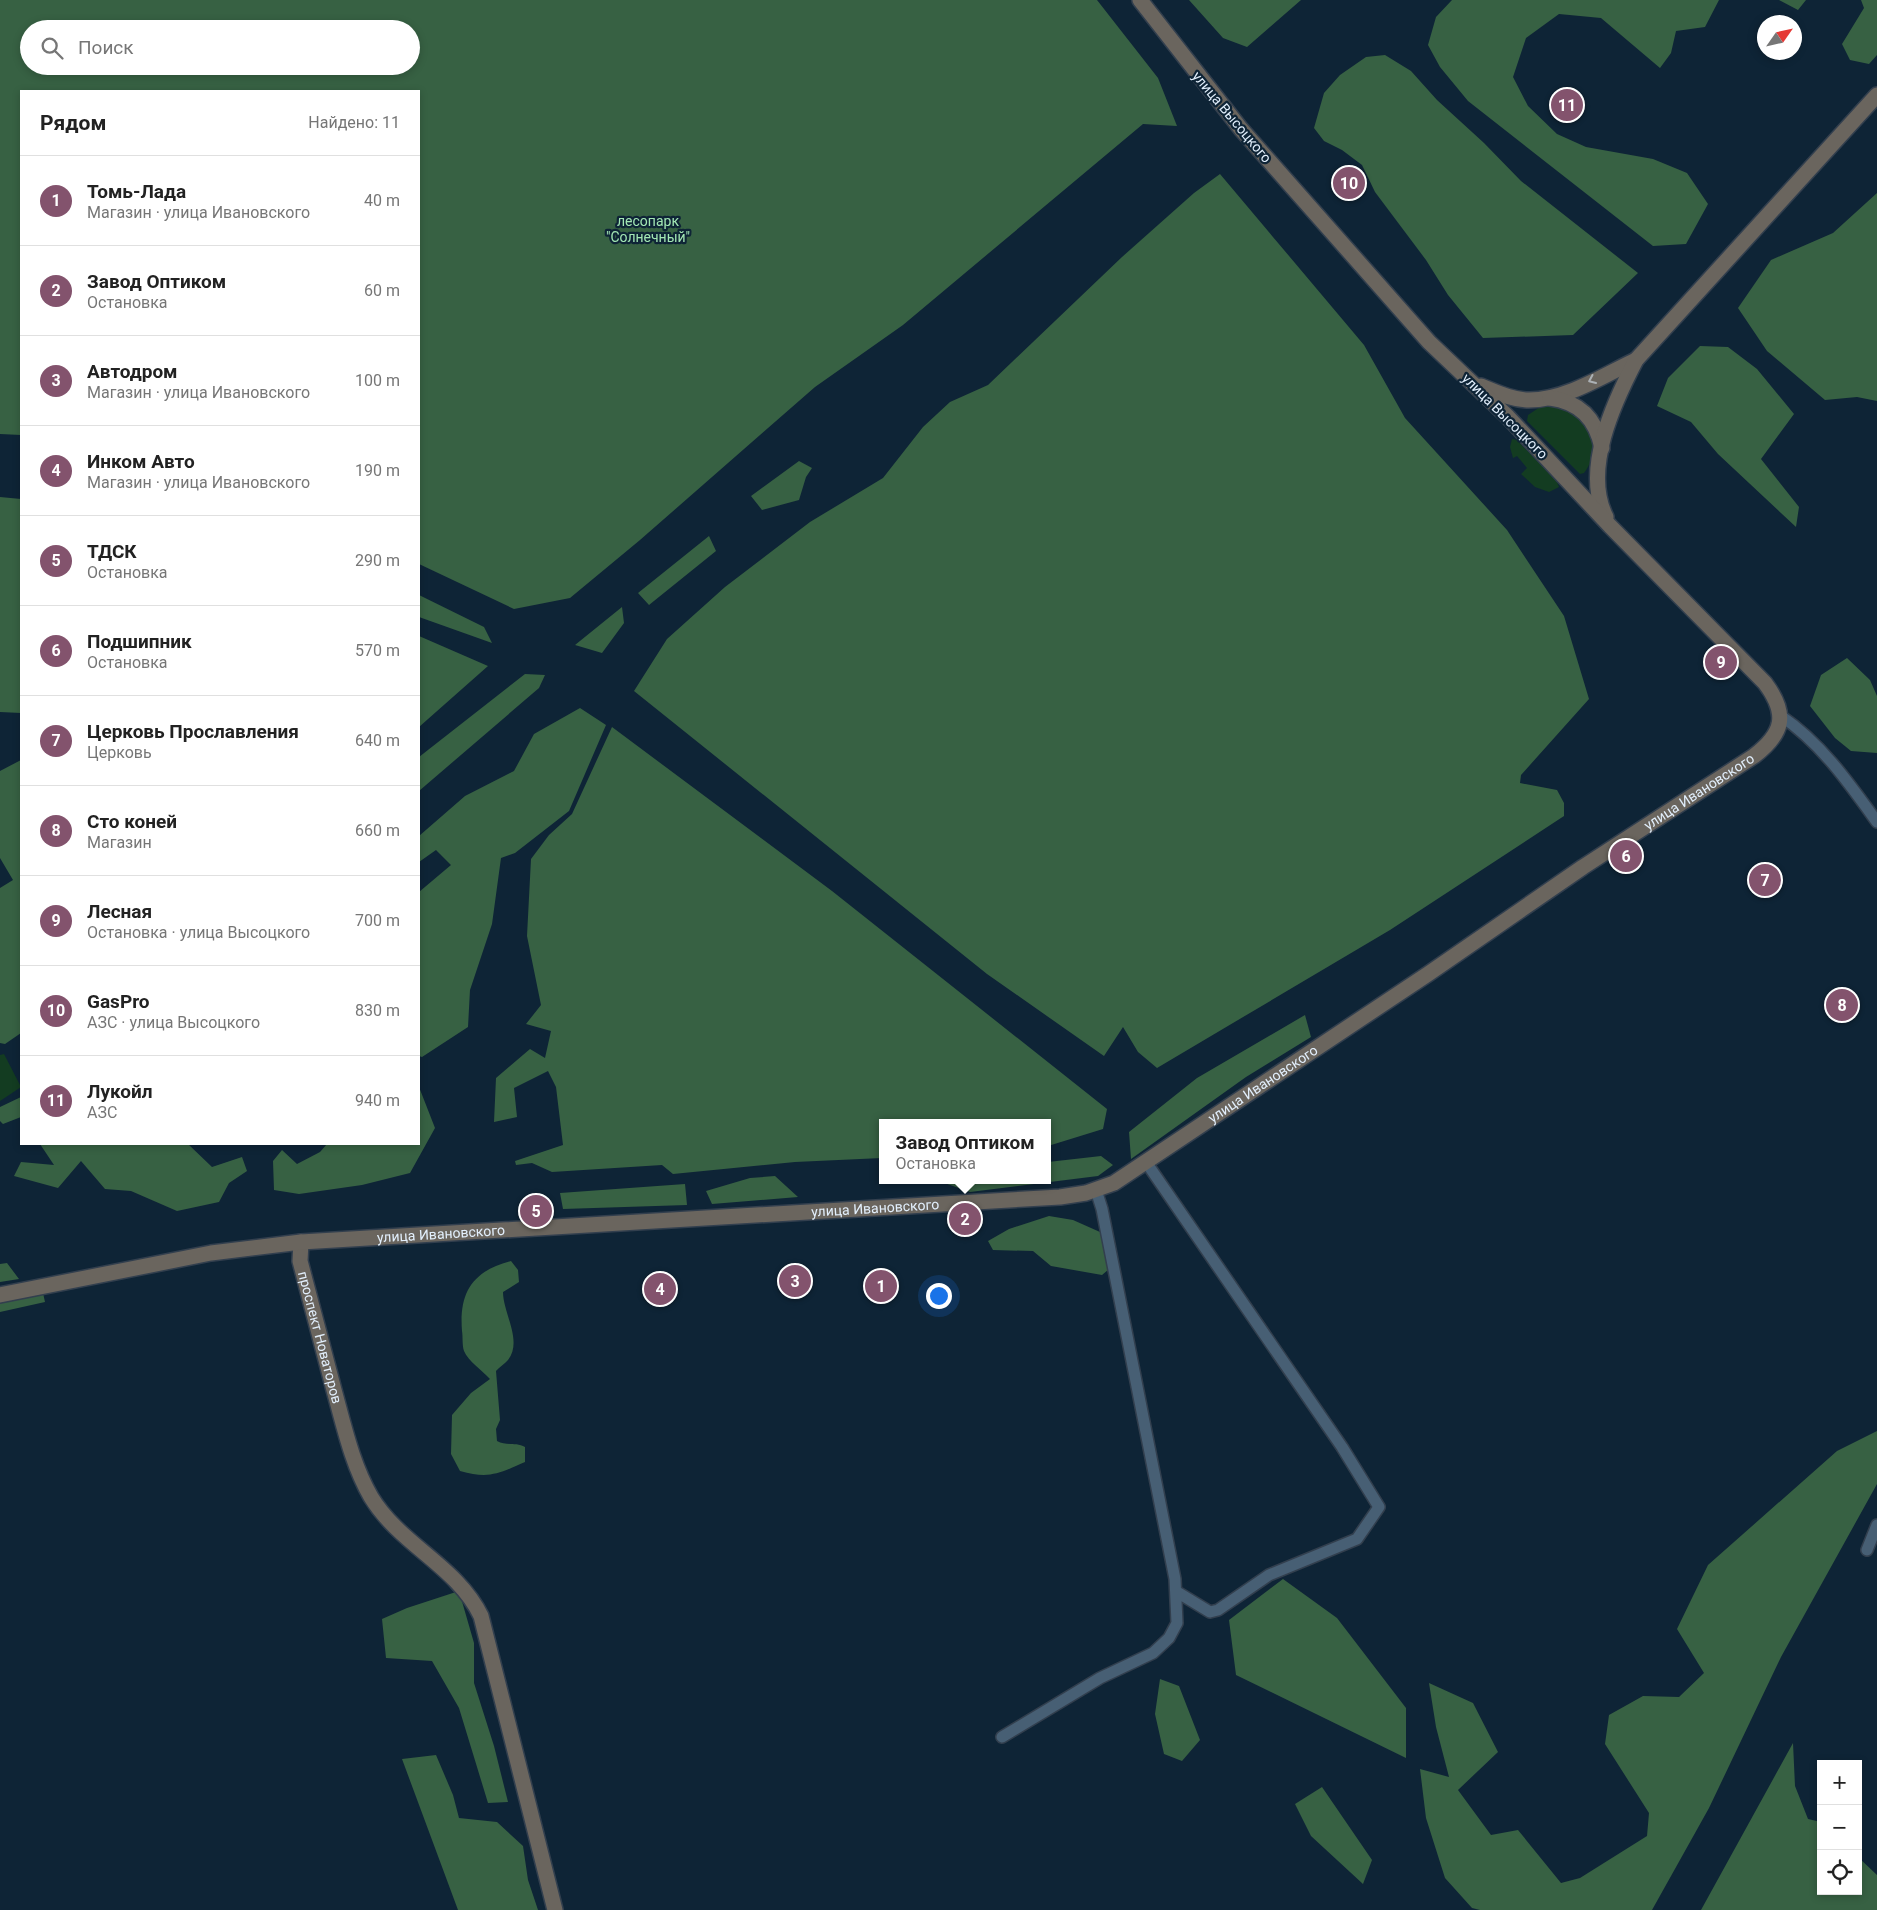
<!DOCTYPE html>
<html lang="ru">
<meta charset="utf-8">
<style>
body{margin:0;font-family:Roboto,sans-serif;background:#f2f2f2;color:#222}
.controls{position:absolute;right:15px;bottom:15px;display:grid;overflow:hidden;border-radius:0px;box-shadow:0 2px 8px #0003}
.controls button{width:45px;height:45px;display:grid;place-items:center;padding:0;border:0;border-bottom:1px solid #e0e0e0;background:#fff;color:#222;font:25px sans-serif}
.compass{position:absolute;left:1757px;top:15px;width:45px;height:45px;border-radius:50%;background:#fff;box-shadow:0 2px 8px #0003;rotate:56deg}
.you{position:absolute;left:938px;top:1295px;width:18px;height:18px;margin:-12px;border:4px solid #fff;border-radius:50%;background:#1a73e8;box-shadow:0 0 0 8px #1a73e833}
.badge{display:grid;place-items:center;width:32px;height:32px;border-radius:50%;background:#83536d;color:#fff;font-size:16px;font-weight:700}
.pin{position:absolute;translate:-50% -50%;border:2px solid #fff;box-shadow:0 1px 5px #0006}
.popup{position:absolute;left:879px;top:1119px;width:172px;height:65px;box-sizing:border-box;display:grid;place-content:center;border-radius:0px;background:#fff;filter:drop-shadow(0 1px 4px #0005);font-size:16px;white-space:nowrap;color:#767676}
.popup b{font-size:19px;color:#222}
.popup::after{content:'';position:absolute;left:50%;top:100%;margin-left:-10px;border:10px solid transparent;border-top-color:#fff}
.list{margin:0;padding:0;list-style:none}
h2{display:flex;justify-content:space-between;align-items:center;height:65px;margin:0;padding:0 20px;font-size:21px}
h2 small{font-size:16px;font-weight:400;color:#767676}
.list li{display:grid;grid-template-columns:32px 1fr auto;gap:15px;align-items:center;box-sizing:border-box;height:90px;padding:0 20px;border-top:1px solid #e0e0e0}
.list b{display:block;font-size:19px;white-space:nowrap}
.list p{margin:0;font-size:16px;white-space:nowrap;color:#767676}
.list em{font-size:16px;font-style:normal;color:#767676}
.icon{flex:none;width:28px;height:28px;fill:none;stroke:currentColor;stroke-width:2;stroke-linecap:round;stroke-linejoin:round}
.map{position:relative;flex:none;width:1877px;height:1910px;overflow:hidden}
.search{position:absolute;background:#fff;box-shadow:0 2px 8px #0003;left:20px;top:20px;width:400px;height:55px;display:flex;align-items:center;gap:12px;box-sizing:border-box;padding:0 18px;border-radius:28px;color:#767676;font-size:19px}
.panel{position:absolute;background:#fff;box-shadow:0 2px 8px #0003;left:20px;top:90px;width:400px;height:1055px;border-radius:0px}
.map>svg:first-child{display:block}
</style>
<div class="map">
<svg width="1877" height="1910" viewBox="0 0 1877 1910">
<rect width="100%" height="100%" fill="#0e2436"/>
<path fill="#133c21" d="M1551,406C1584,411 1608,442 1584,473L1580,474L1527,421L1528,415L1540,407Z
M1512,439L1517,440L1557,482L1559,487L1549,492L1535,487L1521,474L1527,468L1517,456L1513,458L1510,447Z
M4,1054L21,1087L0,1101V1055Z"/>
<path fill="#376143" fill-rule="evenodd" d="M0,0H1097L1158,78L1177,126L1143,124L903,325L815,387L640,540L570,598L514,609L419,564V91H21V435L0,434ZM29,29H411V66H29Z
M1189,0H1301L1247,47L1223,38Z
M1452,0H1719L1705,27L1676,31L1671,53L1660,68L1601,18L1559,14L1526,38L1513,77L1528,106L1557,134L1586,147L1653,159L1687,173L1708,204L1686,244L1653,246L1468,101L1440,67L1428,45L1436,17Z
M1779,0H1806L1798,10Z
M1861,0H1877V55L1869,64L1850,60L1842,44L1864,8Z
M1385,55L1411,71L1437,100L1484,143L1521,181L1638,273L1573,335L1483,338L1448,295L1426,260L1375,192L1362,165L1342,150L1324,141L1314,128L1324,93L1340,75L1366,57Z
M1220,174L1364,345L1405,418L1507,530L1564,616L1589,699L1521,775L1520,783L1557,790L1564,803V816L1390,930L1157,1068L1138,1052L1123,1027L1104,1056L987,974L634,691L667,639L725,587L810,522L883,478L923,427L950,402L988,385L1122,257L1194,193Z
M1877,193V401L1857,397L1825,400L1767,351L1738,308L1771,260L1833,233Z
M1700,346L1728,347L1757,369L1794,414L1761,459L1799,507L1796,527L1718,454L1691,422L1657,406L1668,378Z
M799,461L812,468L806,477L799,500L762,510L751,496Z
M0,497L21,499V713L0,712Z
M709,536L716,551L649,605L638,593Z
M419,595L484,627L492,643L419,617Z
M622,607L624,623L602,653L575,645Z
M419,636L488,666L419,727Z
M1847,658L1870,680L1877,696V753L1851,751L1835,738L1810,706L1821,675Z
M525,674L545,675L539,688L419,791V757Z
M580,708L606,725L569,811L515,853L501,858L492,924L470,990L468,1027L422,1057L419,1056V892L451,865L436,850L419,862V836L465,796L514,771L534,734Z
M612,727L832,891L1107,1109L1103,1129L1048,1146V1123H882V1158L795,1162L673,1174L662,1165L552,1172L532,1163L516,1165L515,1161L563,1145L556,1087L548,1071L514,1088L517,1117L494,1122L496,1078L530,1049L545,1058L551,1031L526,1024L541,1005L527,936L531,859L549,835L572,814Z
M21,760V1033L5,1044L0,1043V888L13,880L0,858V771Z
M1305,1015L1311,1037L1246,1077L1131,1159L1129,1132L1197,1078Z
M419,1087L435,1128L410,1173L362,1185L299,1194L274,1190L273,1161L282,1150L297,1164L320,1152L327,1144H419Z
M21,1097V1117L3,1124L0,1121V1107Z
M40,1144H188L212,1167L242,1157L247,1171L229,1183L219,1202L177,1211L131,1191L105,1189L81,1161L58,1188L14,1176L21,1162L54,1165Z
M1101,1156L1113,1165L1098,1176L970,1192L936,1180H1048V1162Z
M775,1176L798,1197L712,1204L706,1191L750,1178Z
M685,1184L687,1205L563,1209L560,1193Z
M1049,1216L1073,1220L1109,1236L1115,1264L1102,1275L1051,1266L1033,1251L993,1250L988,1241L1009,1229Z
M511,1261L518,1270L519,1282L503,1292C503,1313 523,1341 508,1360C505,1364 499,1367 496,1371L500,1420L496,1429L497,1441C506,1446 516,1442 525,1447V1462C498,1474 489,1479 460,1471L451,1454L452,1415L471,1393L490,1379C483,1371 468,1361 464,1351C462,1345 463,1337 462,1331C459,1293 472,1271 511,1261Z
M7,1263L19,1279L0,1282V1264Z
M43,1293L45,1302L0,1312V1302Z
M1877,1431V1484L1781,1657L1709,1808L1652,1910H1480L1472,1908L1445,1878L1426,1818L1420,1769L1449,1777L1436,1727L1429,1683L1473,1703L1498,1752L1458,1790L1491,1835L1518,1830L1561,1883L1580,1878L1647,1836L1649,1813L1605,1744L1609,1715L1643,1696L1679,1697L1704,1673L1677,1629L1708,1565L1837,1451Z
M1283,1579L1337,1618L1406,1708V1758L1236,1675L1229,1620Z
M459,1591L474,1643V1683L494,1746L508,1802L488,1803L459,1708L432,1661L386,1658L382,1619L407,1608Z
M1160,1679L1179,1686L1200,1740L1182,1761L1164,1754L1155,1714Z
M1793,1743L1795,1786L1808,1819L1821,1822V1891H1858V1857L1877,1875V1910H1701Z
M436,1755L453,1795L459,1818L497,1822L523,1846L528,1880L538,1910H458L402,1759Z
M1322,1787L1372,1860L1363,1884L1311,1836L1295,1804Z"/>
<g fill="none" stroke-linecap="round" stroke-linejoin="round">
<defs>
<path id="street" d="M1781,716C1821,743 1849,783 1877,822
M1146,1162L1342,1447L1379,1507L1357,1539L1269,1575L1218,1610L1210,1612L1177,1592
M1867,1550L1877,1525
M1002,1737L1100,1678L1153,1653L1169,1638L1177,1623L1175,1579L1102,1209L1096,1190"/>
<g id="secondary">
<path d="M1481,386C1496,392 1512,400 1529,400C1566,400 1604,375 1636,360"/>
<path d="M1550,398C1580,402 1596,419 1602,448"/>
<path d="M1606,517C1582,470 1614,402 1636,360L1877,95"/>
<path id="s1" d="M301,1242L300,1261C311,1304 323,1347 334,1390C344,1426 352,1464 371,1497C400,1545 457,1566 481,1616L555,1910"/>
<path id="s2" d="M0,1295L211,1253L301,1242L1060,1197L1086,1193L1114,1183L1428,974L1583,867L1754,756C1784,733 1788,714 1765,683L1610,526L1508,417L1429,342L1241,129L1140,0"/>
</g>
</defs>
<use href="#street" stroke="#323f4e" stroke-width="14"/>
<use href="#secondary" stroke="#323f4e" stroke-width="18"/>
<use href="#street" stroke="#475f74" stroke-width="11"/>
<use href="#secondary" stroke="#6a655e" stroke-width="15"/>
</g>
<defs><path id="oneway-chevron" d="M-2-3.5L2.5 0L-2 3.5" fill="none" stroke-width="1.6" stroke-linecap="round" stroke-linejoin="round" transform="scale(1.25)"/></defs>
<use stroke="#acb1b5" href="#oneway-chevron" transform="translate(1592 380) rotate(156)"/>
<g text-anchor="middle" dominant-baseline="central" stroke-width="4.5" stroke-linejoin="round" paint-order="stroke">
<g font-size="14" fill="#e2effc" stroke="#0e2436">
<text transform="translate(1232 117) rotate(50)">улица Высоцкого</text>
<text transform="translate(1505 416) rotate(45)">улица Высоцкого</text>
<text stroke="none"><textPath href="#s2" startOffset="1826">улица Ивановского</textPath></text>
<text stroke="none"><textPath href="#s2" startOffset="1301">улица Ивановского</textPath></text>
<text stroke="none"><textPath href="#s2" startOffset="881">улица Ивановского</textPath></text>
<text stroke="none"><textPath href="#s2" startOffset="446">улица Ивановского</textPath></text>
<text stroke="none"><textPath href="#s1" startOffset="98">проспект Новаторов</textPath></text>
</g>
<g font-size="14" fill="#a3e7b4" stroke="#0e2436">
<text x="648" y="221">лесопарк<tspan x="648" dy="16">"Солнечный"</tspan></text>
</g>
</g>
</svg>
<div class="controls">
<button>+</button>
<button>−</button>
<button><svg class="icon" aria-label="locate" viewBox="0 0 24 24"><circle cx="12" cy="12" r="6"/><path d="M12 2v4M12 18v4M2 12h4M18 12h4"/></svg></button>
</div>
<svg class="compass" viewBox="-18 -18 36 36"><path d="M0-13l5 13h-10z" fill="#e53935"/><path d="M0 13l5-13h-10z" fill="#767676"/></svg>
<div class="you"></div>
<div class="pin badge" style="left:881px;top:1286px">1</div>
<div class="pin badge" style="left:965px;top:1219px">2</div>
<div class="popup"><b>Завод Оптиком</b>Остановка</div>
<div class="pin badge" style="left:795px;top:1281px">3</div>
<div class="pin badge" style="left:660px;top:1289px">4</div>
<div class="pin badge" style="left:536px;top:1211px">5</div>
<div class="pin badge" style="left:1626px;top:856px">6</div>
<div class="pin badge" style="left:1765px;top:880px">7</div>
<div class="pin badge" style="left:1842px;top:1005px">8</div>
<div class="pin badge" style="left:1721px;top:662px">9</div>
<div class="pin badge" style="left:1349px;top:183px">10</div>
<div class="pin badge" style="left:1567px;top:105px">11</div>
<div class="search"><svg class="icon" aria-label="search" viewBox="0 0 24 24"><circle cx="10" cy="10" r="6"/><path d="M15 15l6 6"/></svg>Поиск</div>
<section class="panel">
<h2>Рядом<small>Найдено: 11</small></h2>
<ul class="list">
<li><span class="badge">1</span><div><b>Томь-Лада</b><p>Магазин · улица Ивановского</p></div><em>40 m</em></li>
<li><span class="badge">2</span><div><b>Завод Оптиком</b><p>Остановка</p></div><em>60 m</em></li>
<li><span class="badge">3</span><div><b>Автодром</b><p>Магазин · улица Ивановского</p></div><em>100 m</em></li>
<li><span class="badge">4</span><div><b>Инком Авто</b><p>Магазин · улица Ивановского</p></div><em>190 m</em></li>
<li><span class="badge">5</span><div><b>ТДСК</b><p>Остановка</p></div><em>290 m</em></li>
<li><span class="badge">6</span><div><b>Подшипник</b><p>Остановка</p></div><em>570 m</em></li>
<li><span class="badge">7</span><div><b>Церковь Прославления</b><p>Церковь</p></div><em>640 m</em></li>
<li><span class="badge">8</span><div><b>Сто коней</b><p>Магазин</p></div><em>660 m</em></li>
<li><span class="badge">9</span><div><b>Лесная</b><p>Остановка · улица Высоцкого</p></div><em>700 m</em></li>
<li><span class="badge">10</span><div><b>GasPro</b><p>АЗС · улица Высоцкого</p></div><em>830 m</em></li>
<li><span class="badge">11</span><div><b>Лукойл</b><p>АЗС</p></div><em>940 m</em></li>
</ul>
</section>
</div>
